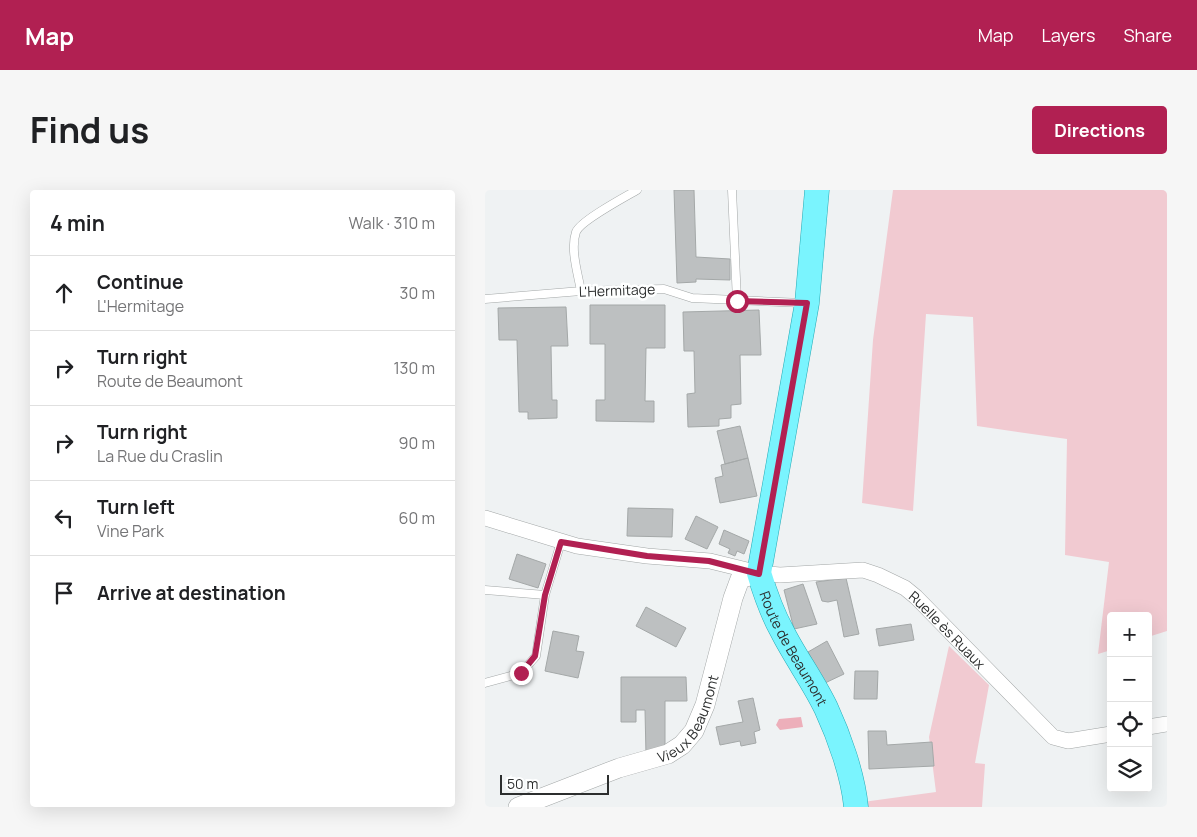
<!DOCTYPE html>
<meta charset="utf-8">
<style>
body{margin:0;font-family:Manrope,sans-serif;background:#f6f6f6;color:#202124}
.controls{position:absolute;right:15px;bottom:15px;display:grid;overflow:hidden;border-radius:5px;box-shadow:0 5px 20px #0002}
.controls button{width:45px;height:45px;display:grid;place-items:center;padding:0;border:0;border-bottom:1px solid #e0e0e0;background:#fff;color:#202124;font:25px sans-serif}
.scale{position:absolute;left:15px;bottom:12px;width:109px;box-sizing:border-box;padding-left:5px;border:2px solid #2c2e2e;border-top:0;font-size:14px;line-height:18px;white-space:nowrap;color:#2c2e2e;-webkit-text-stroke:4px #feffff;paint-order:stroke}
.stop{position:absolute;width:15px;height:15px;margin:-11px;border:4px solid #b12052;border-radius:50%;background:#fff}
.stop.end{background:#b12052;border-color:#fff;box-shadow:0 1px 5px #0008}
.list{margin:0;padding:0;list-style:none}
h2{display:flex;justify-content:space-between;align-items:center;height:65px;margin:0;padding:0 20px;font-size:21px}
h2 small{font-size:16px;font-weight:400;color:#757577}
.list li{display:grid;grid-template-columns:32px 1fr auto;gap:15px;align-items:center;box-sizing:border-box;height:75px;padding:0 20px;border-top:1px solid #e0e0e0}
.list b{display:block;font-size:19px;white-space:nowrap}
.list p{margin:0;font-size:16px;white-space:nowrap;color:#757577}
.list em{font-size:16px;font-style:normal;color:#757577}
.icon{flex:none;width:28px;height:28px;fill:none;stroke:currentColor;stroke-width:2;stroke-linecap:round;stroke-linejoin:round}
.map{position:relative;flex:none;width:682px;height:617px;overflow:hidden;border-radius:5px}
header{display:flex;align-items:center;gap:30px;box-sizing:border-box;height:70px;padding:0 25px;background:#b12052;color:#fff}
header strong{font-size:24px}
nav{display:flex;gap:28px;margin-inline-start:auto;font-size:18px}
.intro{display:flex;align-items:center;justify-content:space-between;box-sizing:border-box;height:120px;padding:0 30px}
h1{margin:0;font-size:35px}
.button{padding:12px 22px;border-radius:5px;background:#b12052;color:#fff;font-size:18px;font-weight:700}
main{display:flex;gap:30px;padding:0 30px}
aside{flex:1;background:#fff;border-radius:5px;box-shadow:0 5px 20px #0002}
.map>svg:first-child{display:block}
</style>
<header>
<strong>Map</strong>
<nav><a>Map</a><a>Layers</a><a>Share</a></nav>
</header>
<div class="intro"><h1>Find us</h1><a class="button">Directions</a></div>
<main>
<aside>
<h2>4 min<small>Walk · 310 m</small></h2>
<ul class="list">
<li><svg class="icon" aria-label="ahead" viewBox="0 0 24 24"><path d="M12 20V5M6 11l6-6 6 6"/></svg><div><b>Continue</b><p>L'Hermitage</p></div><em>30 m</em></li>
<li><svg class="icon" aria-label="right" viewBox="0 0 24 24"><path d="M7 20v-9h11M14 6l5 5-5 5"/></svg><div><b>Turn right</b><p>Route de Beaumont</p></div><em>130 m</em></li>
<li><svg class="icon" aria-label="right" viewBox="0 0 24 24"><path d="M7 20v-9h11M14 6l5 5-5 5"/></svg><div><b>Turn right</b><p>La Rue du Craslin</p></div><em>90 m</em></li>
<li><svg class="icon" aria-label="left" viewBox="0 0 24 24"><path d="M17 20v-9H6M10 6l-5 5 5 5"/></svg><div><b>Turn left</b><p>Vine Park</p></div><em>60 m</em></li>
<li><svg class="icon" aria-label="arrive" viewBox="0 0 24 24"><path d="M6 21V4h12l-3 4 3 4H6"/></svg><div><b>Arrive at destination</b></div></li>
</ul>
</aside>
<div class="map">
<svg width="682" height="617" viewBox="0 0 682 617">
<rect width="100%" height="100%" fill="#eff2f3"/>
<path fill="#f1cad1" d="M408,0H682V441L663,447V426H626V460L613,464L624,372L580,365L582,249L492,236L488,127L441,124L428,321L377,313L388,150Z
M464,456L504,495L490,573L500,574L497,617H379L378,612L451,602L444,547Z"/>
<path fill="#edafba" d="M316,527L318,537L295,540L291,535L294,529Z"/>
<path fill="#bdc0c1" stroke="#a4a8a8" d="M189,0H209L211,67L245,69V90L211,89V92L192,93Z
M105,115H180V158H161L160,211H169V232L111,231V210H120V154H105Z
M81,117L83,156H66L67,210H72V228L43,229V222H34L32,150H14L13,118Z
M274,120L276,165H255L256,214L246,215V228L234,229V236L203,237L202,204L210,203L209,161H199L198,122Z
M255,236L263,268L240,274L232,241Z
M263,268L272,306L235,313L230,288L238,286L236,275Z
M143,318L188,319L187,347L142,346Z
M211,326L233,337L222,359L200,349Z
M239,340L264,351L259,364L252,361L250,366L243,363L245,359L234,354Z
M32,364L61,374L53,398L24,389Z
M361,388L374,444L359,447L352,410L343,412L337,411L331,392Z
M318,394L332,434L309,439L299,400Z
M161,417L201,438L191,457L151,436Z
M426,434L429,450L394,456L391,439Z
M68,441L94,446L91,461L99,462L93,488L60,481Z
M342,451L359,484L340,493L323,462Z
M370,481H393L392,509H369Z
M136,487H201L202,511H180V556L161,565L160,520H151V532H136Z
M268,508L275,540L269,542L271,553L256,556L255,551L235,555L231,537L258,532L253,511Z
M383,541H401L402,555L447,552L449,576L384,579Z"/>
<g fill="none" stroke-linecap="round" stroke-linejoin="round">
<defs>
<path id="service" d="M247,0L252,111
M96,101C93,84 85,59 91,42C95,31 140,7 152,0
M0,109L96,101L179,99L207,108L318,113
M0,400L60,405
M0,493L36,483L51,466L60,405L76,352"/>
<g id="minor">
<path id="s1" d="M0,328L92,356L162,366L225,371L274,383L295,385L378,380L393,385L420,398L431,407L568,547L583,551L626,544"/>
<path d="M663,537L682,534"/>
</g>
<g id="tertiary">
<path id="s2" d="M33,617L134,578L183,564L197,555L209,541L220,515L248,408L255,389L274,383"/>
</g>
<g id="primary">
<path id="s3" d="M332,0L322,113L274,383C280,403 287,423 297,441C310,467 328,491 341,518C354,546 368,585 371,617"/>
</g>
</defs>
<use href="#service" stroke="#a3a7a7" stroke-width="9"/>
<use href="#minor" stroke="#a3a7a7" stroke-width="16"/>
<use href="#tertiary" stroke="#a3a7a7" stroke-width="20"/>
<use href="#primary" stroke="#25aab5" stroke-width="25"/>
<use href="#service" stroke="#fff" stroke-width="8"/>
<use href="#minor" stroke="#fff" stroke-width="15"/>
<use href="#tertiary" stroke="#fff" stroke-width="19"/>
<use href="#primary" stroke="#7af4fe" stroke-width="24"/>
</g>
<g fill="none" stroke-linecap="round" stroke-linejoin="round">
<path stroke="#b12052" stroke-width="6" d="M36,483L50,466L60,405L76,352L162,366L224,371L274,384L322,113L252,111"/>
</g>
<g text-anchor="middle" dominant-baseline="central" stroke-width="5" stroke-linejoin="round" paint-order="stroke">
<g font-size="14" fill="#2c2e2e" stroke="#feffff">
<text transform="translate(132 100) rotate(-2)">L'Hermitage</text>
<text stroke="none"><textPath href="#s1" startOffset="490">Ruelle ès Ruaux</textPath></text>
<text stroke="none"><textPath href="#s3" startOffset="471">Route de Beaumont</textPath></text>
<text stroke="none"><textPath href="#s2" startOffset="201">Vieux Beaumont</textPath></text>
</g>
</g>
</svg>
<div class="controls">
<button>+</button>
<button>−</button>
<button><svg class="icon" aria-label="locate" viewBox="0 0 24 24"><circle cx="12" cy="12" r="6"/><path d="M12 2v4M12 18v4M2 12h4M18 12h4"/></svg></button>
<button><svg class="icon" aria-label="layers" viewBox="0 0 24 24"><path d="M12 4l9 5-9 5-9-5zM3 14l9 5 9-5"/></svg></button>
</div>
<div class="scale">50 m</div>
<div class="stop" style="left:252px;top:111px"></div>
<div class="stop end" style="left:36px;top:483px"></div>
</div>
</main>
